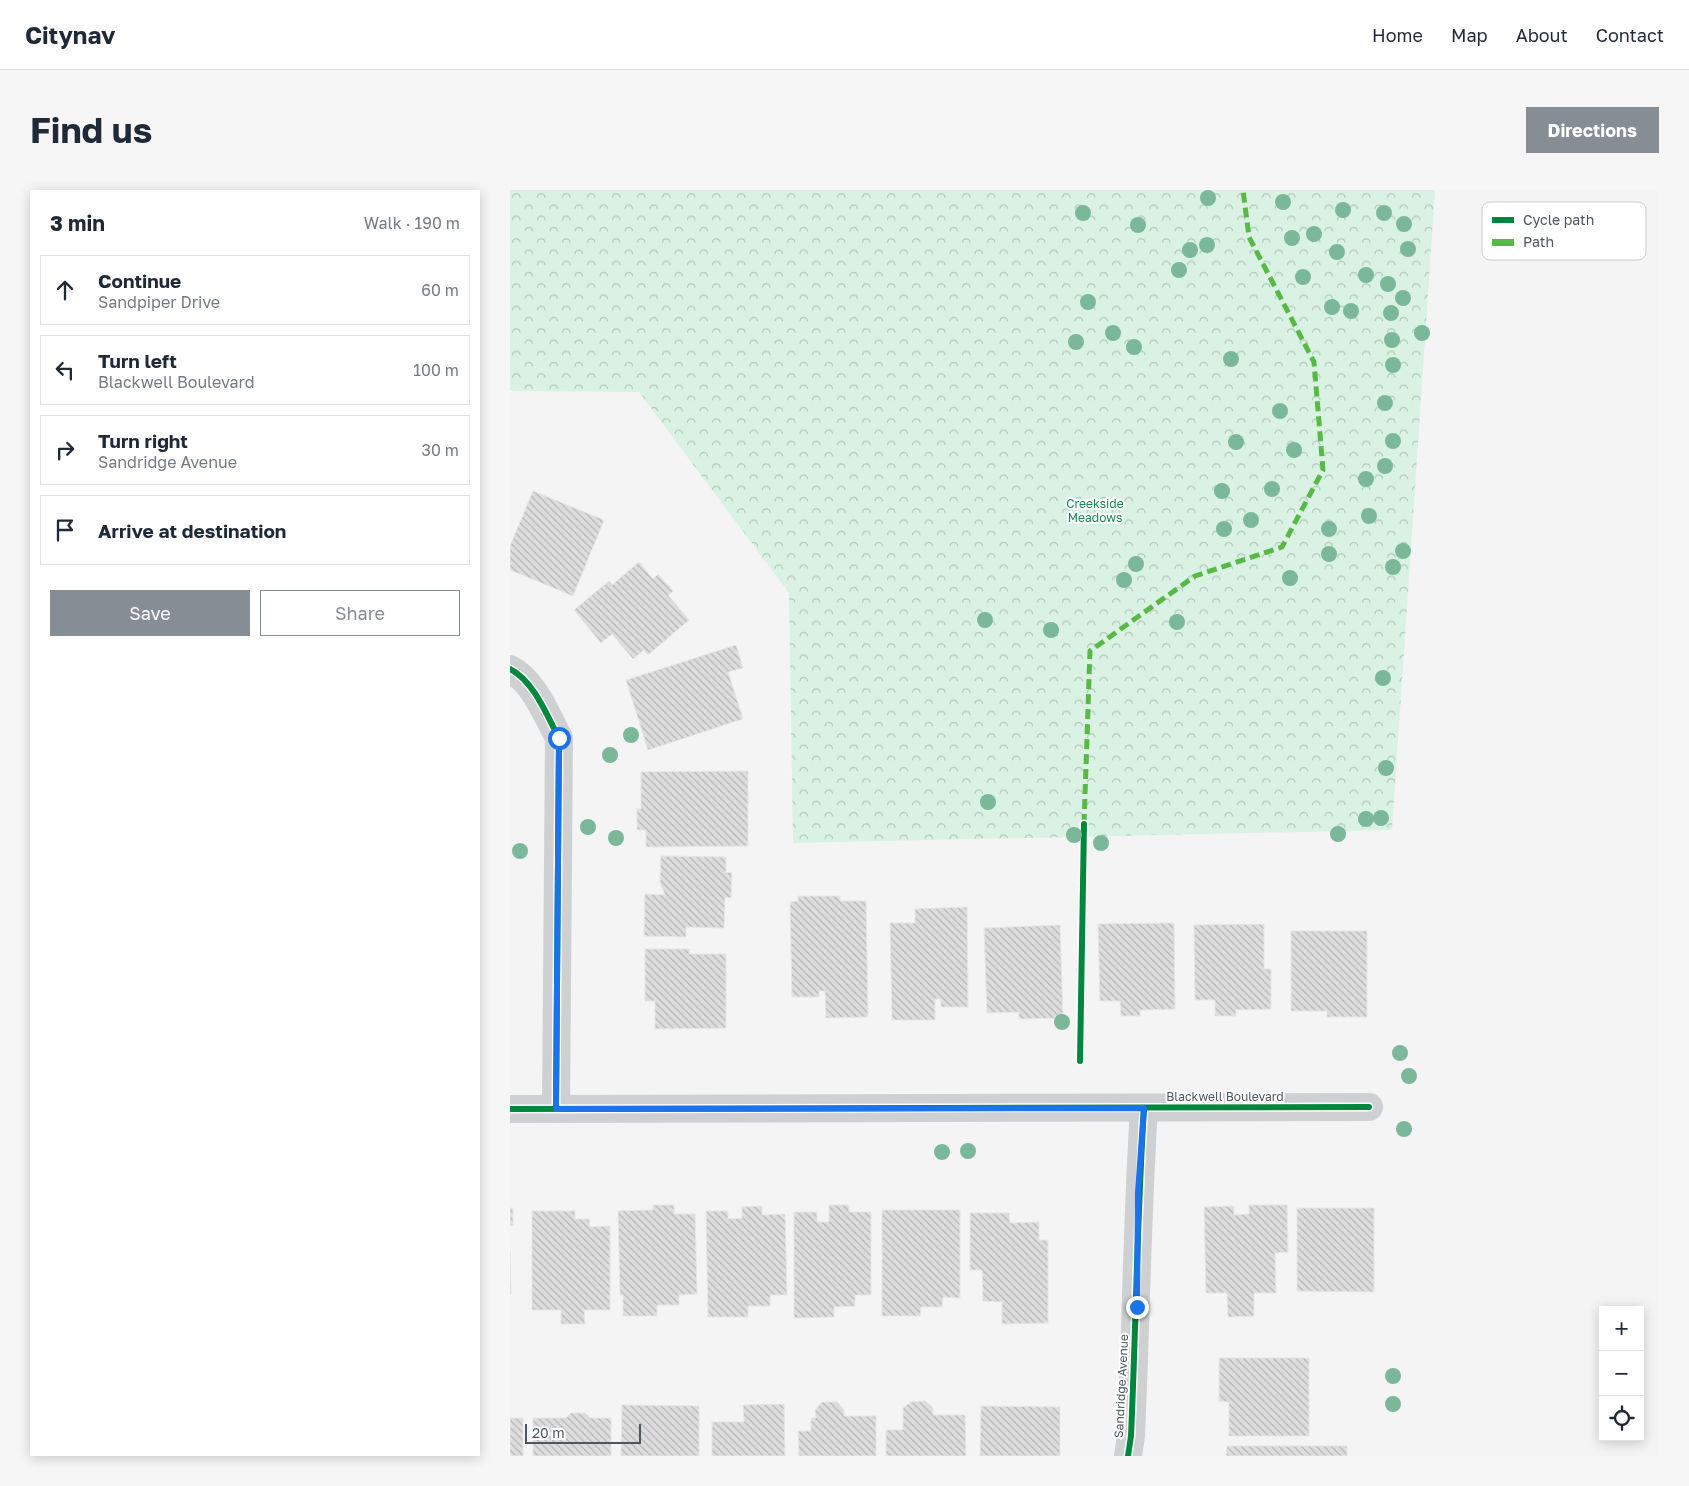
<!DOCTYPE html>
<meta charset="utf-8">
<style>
body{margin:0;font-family:"Golos Text",sans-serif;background:#f6f6f7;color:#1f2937}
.controls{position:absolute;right:15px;bottom:15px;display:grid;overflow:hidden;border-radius:0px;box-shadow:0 2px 12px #0003}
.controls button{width:45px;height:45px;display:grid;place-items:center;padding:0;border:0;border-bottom:1px solid #e0e1e3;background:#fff;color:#1f2937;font:25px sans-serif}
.scale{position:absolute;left:15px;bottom:12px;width:116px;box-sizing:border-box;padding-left:5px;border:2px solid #4a5661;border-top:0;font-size:14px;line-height:18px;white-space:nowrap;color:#4a5661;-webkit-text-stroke:4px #fff;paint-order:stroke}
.stop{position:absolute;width:15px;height:15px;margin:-11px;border:4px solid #1a73e8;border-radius:50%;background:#fff}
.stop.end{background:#1a73e8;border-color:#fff;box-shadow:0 1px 5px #0008}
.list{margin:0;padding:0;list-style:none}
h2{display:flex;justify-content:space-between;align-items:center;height:65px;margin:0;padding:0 20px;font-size:21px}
h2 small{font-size:16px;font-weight:400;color:#747a83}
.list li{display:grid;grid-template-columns:32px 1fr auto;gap:15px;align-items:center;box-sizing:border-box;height:70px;margin:0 10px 10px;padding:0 10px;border:1px solid #e0e1e3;border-radius:0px}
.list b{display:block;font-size:19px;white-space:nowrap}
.list p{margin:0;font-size:16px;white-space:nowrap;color:#747a83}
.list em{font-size:16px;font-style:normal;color:#747a83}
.actions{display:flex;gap:10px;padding:15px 20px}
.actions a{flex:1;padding:11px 0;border:1px solid #868d94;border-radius:0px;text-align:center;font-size:18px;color:#868d94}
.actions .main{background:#868d94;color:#fff}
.icon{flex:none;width:28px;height:28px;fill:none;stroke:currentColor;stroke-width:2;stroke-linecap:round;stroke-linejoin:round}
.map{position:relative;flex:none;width:1149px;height:1266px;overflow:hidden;border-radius:0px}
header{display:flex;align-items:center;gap:30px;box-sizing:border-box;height:70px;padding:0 25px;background:#fff;border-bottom:1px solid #e0e1e3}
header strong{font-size:24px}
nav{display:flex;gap:28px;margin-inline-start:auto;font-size:18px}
.intro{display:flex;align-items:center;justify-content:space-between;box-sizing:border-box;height:120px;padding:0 30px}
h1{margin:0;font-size:35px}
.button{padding:12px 22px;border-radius:0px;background:#868d94;color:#fff;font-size:18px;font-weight:700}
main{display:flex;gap:30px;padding:0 30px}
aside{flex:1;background:#fff;border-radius:0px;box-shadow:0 2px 12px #0003}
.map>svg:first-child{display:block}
</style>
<header>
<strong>Citynav</strong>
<nav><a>Home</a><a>Map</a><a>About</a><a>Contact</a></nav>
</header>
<div class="intro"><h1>Find us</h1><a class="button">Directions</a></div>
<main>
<aside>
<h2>3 min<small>Walk · 190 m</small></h2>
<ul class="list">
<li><svg class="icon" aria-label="ahead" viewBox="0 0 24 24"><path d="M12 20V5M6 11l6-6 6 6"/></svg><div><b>Continue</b><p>Sandpiper Drive</p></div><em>60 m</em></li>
<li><svg class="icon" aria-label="left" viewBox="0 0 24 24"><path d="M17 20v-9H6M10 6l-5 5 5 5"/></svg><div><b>Turn left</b><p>Blackwell Boulevard</p></div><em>100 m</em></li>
<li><svg class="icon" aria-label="right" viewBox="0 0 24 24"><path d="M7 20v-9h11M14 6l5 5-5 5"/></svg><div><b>Turn right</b><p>Sandridge Avenue</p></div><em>30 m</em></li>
<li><svg class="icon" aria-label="arrive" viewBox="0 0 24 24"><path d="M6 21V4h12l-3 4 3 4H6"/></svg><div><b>Arrive at destination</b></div></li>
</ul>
<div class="actions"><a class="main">Save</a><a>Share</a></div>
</aside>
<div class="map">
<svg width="1149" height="1266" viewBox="0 0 1149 1266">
<defs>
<pattern id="forest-crowns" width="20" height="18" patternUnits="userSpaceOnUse" patternTransform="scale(1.25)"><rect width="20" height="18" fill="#d9f2e3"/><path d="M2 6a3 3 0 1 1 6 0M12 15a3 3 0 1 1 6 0" fill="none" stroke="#b2c7bb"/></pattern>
<pattern id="building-back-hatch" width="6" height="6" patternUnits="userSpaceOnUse" patternTransform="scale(1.25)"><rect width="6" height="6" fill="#ddddde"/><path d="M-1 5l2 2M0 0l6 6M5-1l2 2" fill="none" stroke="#b5b6b7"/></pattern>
</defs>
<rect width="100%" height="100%" fill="#f4f4f4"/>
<path fill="url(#forest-crowns)" d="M0,0H925L882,640L283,653L279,403L129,202L0,201Z"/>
<path fill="url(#building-back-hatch)" stroke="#e5e6e7" d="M23,301L94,330L63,406L0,380V356Z
M129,372L143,389L148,384L163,401L158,405L179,430L138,465L134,460L123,469L102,444L91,453L64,420L99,391L102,395Z
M226,455L233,478L218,482L233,529L138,560L116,490Z
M238,581V656L136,657V640H127V619H131V582Z
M151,666L216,667V683L222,682L221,708L215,707L214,738L176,737V747L134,746L135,704L155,705L150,692Z
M288,706H330V711H356L358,827L316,828L315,801H309V807H282L280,712L288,711Z
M457,717L458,817H431V809H425V830H382L380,733H405V719Z
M664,733L665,819L630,820V826H611L610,811H590L588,734Z
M754,734V779H761V819L726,820V826H705V810H685L684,735Z
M550,735L553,828L509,829V822L477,823L474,738Z
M781,741H857V827H817V821H781Z
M135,759H180L179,764H216V838L145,839V811H135Z
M143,1015H164V1024H185L187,1104L169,1105V1115H147V1126H113V1105H110L108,1021L143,1020Z
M319,1015H339V1022H361V1105H345V1116L324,1117V1127L284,1128V1022H307V1032H319Z
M739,1015H777L778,1062L765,1063L766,1103H744V1126L718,1127L717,1103H696L694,1017L724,1016V1025L739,1024Z
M252,1016V1025L275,1024L277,1105H260V1116H238V1127H198L196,1021H218V1029L232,1028V1017Z
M0,1018H3V1035L0,1036Z
M787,1018H864V1102L787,1101Z
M372,1020H450V1108L433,1107L432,1117H411L410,1126H372Z
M22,1021H65V1029H79L80,1037L100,1036V1120H74L75,1134H51V1120H22Z
M460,1023H499L500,1033L529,1032V1050H538V1133L492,1134V1112L473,1111L472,1080H460Z
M0,1061L1,1104H0Z
M709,1168H799V1246H719V1212L709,1211Z
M415,1211L423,1218V1225H455L456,1266H376V1240H393V1218L401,1212Z
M312,1212H327L334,1220V1226H366V1266H289L288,1241H301V1228H306L305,1220Z
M274,1214L275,1266H202V1232H234L233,1215Z
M112,1215L189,1216V1266H111Z
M471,1216L550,1217V1266H470Z
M61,1223H75L80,1228H101V1266H23V1228H56Z
M0,1228H13V1266H0Z
M717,1256H837V1266H716Z"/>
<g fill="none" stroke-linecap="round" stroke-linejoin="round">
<path stroke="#ced0d2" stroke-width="28" d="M0,479C24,491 37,526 49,548L46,919
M618,1266L621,1246C626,1137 627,1027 634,918"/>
<path stroke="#ced0d4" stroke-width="28" d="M0,919L859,917"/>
<path stroke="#58b947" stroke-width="5" stroke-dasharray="10 5" stroke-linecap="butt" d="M574,634L580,461L685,386L772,357L813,280L804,172L739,47L733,0"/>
<defs>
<path id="cycleway" d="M0,479C24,491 37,526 49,548L46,919
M570,871L574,634
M0,919L859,917
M618,1266L621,1246C626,1137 627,1027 634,918"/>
</defs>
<use href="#cycleway" stroke="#fff" stroke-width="9"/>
<use href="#cycleway" stroke="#00873e" stroke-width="6"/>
</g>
<g fill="#7ab899">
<circle cx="698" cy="8" r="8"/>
<circle cx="773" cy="12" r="8"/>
<circle cx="833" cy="20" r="8"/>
<circle cx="573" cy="23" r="8"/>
<circle cx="874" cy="23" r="8"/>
<circle cx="894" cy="34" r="8"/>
<circle cx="628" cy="35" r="8"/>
<circle cx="804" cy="44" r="8"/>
<circle cx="782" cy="48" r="8"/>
<circle cx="697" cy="55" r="8"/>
<circle cx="898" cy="59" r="8"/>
<circle cx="680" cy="60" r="8"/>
<circle cx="827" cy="62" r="8"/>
<circle cx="669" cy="80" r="8"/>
<circle cx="856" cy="85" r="8"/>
<circle cx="793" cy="87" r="8"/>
<circle cx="878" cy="94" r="8"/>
<circle cx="893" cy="108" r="8"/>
<circle cx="578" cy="112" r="8"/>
<circle cx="822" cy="117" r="8"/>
<circle cx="841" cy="121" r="8"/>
<circle cx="881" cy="123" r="8"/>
<circle cx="603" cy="143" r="8"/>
<circle cx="912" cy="143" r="8"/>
<circle cx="882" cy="150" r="8"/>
<circle cx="566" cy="152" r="8"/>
<circle cx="624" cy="157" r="8"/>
<circle cx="721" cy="169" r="8"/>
<circle cx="883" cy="175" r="8"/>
<circle cx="875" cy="213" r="8"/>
<circle cx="770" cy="221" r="8"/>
<circle cx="883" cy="251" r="8"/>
<circle cx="726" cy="252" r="8"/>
<circle cx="784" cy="260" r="8"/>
<circle cx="875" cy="276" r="8"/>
<circle cx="856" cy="289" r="8"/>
<circle cx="762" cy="299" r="8"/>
<circle cx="712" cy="301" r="8"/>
<circle cx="859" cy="326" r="8"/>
<circle cx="741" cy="330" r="8"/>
<circle cx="714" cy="339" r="8"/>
<circle cx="819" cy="339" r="8"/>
<circle cx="893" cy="361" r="8"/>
<circle cx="819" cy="364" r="8"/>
<circle cx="626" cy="374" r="8"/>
<circle cx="883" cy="377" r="8"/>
<circle cx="780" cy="388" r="8"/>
<circle cx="614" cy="390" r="8"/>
<circle cx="475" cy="430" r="8"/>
<circle cx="667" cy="432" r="8"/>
<circle cx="541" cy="440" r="8"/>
<circle cx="873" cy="488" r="8"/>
<circle cx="121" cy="545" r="8"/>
<circle cx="100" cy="565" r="8"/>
<circle cx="876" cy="578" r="8"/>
<circle cx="478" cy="612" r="8"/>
<circle cx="871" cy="628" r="8"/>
<circle cx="856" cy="629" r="8"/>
<circle cx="78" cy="637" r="8"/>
<circle cx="828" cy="644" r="8"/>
<circle cx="564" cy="645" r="8"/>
<circle cx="106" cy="648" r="8"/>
<circle cx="591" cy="653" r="8"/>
<circle cx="10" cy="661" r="8"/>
<circle cx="552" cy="832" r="8"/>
<circle cx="890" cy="863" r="8"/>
<circle cx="899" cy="886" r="8"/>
<circle cx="894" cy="939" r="8"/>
<circle cx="458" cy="961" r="8"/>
<circle cx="432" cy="962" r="8"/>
<circle cx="883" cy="1186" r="8"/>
<circle cx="883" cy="1214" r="8"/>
</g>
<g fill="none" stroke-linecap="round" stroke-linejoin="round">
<path stroke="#1a73e8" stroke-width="6" d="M49,548L46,919L634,918L628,1002L627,1117"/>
</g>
<g text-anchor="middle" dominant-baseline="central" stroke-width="4" stroke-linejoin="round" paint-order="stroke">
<g font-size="12" fill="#17864f" stroke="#fff">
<text x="585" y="313">Creekside<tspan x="585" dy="14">Meadows</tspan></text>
</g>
<g font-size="12" fill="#4a5661" stroke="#fff">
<text x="715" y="906">Blackwell Boulevard</text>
<text transform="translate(611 1196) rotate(-87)">Sandridge Avenue</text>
</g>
</g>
<rect x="972" y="12" width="164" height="58" rx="8" fill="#fff" stroke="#c9ccd0" stroke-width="1"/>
<rect x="982" y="27" width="22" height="6" fill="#00873e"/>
<rect x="982" y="49" width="22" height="7" fill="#58b947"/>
<g font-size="14" fill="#4a5661">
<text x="1013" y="35">Cycle path</text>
<text x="1013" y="57">Path</text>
</g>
</svg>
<div class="controls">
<button>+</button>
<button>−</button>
<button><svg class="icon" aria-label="locate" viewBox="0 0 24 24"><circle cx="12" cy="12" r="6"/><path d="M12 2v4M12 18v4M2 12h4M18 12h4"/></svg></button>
</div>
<div class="scale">20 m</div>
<div class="stop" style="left:49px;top:548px"></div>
<div class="stop end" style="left:627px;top:1117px"></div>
</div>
</main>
